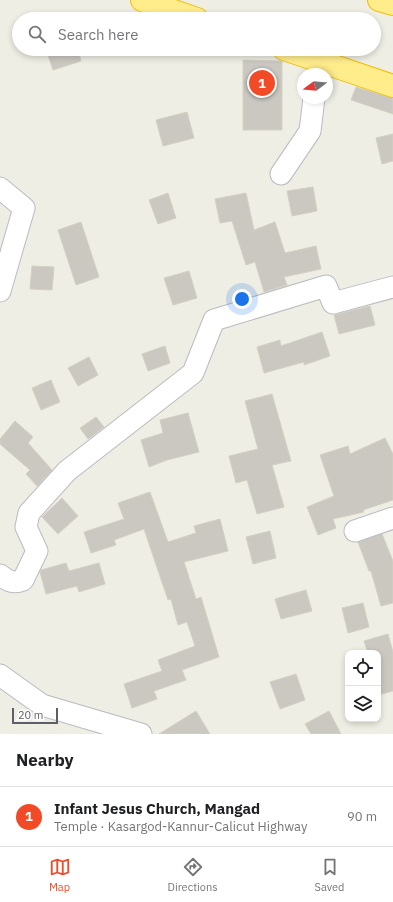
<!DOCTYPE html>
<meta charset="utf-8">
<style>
body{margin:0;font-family:"IBM Plex Sans",sans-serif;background:#f6f6f6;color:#202124}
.controls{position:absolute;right:12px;bottom:12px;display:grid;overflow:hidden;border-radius:8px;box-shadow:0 2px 6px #0003}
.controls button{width:36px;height:36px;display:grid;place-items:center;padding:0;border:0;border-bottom:1px solid #e0e0e0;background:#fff;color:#202124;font:20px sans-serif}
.compass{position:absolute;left:297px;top:68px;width:36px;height:36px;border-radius:50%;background:#fff;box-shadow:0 2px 6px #0003;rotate:254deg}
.scale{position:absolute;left:12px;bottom:10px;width:46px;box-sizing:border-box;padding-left:4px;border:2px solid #5c5f65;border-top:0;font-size:11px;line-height:14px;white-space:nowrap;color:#5c5f65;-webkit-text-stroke:3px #fff;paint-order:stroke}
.you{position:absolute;left:242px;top:299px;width:14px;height:14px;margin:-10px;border:3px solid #fff;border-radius:50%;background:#1a73e8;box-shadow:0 0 0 6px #1a73e833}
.badge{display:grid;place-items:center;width:26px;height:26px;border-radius:50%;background:#f24a27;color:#fff;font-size:13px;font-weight:700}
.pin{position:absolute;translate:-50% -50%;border:2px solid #fff;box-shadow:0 1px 4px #0006}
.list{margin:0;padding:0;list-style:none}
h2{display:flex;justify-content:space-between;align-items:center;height:52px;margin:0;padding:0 16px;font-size:17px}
h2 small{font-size:13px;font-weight:400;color:#757577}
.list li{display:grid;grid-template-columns:26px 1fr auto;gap:12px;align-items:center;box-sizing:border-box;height:60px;padding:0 16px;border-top:1px solid #e0e0e0}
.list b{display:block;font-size:15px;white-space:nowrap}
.list p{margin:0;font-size:13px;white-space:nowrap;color:#757577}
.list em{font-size:13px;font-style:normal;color:#757577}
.icon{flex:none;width:22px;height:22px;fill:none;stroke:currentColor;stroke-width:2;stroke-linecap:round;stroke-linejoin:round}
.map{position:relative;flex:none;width:393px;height:734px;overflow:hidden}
.search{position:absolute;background:#fff;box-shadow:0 2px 6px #0003;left:12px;right:12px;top:12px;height:44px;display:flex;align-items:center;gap:10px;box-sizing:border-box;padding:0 14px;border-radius:22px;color:#757577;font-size:15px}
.sheet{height:112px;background:#fff}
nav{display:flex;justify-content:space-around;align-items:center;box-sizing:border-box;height:56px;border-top:1px solid #e0e0e0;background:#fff;font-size:11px;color:#757577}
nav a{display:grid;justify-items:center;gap:2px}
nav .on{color:#f24a27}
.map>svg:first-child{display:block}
</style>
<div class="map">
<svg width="393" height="734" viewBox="0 0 393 734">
<rect width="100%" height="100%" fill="#efeee4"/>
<path fill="#cac8c1" stroke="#d4d0c2" d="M46,49H78L81,61L53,70Z
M243,60L282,61V130H243Z
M356,87L393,98V114L351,100Z
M187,112L194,138L163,146L156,120Z
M393,134V161L382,164L376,138Z
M313,187L317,211L292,216L287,191Z
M168,193L176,218L158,224L149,200Z
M246,193L254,230L275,222L285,253L316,246L321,269L284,277L287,285L264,292L255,262L246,265L232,221L220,223L215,199Z
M81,222L99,277L76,285L58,230Z
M32,266L54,267L52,290L30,289Z
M189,271L197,298L173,305L164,278Z
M370,306L375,325L339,334L334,315Z
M322,332L330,356L304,365V362L264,373L257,347L280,340L281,346Z
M165,346L170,363L148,371L142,354Z
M89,357L98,375L78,386L68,368Z
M51,380L60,402L41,410L32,388Z
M272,394L291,461L272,465L284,507L257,514L247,480L236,483L229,456L258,449L245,401Z
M188,413L199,452L167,460L149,467L141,440L163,433L160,420Z
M96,417L104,427L88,439L80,428Z
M15,421L33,437L28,443L52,470L37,486L26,474L30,470L0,444V439Z
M385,438L393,454V500L363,510L364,512L333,519L336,528L318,535L307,507L334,496L320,455L348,446L350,454Z
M150,492L168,542L196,533L194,526L220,519L228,551L184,562L196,599L201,597L219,657L182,670L186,680L154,691L157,699L132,708L124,684L162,671L158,660L195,646L187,622L178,625L171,599L168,600L144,529L114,540L116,545L91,553L84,532L124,519L118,503Z
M62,498L78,516L58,534L42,517Z
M270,531L276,558L253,564L246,537Z
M382,534L393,561V603L381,606L371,571H369L358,542Z
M66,563L69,571L99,563L105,584L79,592L77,586L46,594L40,572L41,570Z
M306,590L312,611L281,619L275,599Z
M363,603L369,627L348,633L342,608Z
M388,634L393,652V691L378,695V653H368L364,641Z
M296,674L305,700L280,709L270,682Z
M196,711L210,734H159Z
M329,711L341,734H311L305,724Z"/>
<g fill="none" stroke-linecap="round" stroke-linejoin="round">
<defs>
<path id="minor" d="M281,174L310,131L314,98
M0,188L24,208L0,291
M355,531L393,518
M0,575C8,581 13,584 23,580L37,551L26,527L29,513L67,471L193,373L214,320L326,286L333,303L393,287
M0,675L42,705L141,734"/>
<path id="highway" d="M142,0L197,19
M379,0L393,4
M284,49L393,86"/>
</defs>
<use href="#minor" stroke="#b9bbc1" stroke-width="23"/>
<use href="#highway" stroke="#f3be00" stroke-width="24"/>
<use href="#minor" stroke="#fff" stroke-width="21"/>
<use href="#highway" stroke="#ffec8b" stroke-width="22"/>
</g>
</svg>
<div class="controls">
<button><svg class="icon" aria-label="locate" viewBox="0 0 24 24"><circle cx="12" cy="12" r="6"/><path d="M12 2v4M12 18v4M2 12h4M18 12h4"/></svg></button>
<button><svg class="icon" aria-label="layers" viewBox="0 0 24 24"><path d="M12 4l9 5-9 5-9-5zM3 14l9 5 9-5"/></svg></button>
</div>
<svg class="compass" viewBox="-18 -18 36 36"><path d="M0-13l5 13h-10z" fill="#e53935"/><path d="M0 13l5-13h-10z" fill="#757577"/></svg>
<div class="scale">20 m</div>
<div class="you"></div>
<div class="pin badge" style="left:262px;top:83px">1</div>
<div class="search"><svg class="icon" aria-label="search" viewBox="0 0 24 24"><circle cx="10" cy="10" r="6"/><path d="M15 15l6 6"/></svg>Search here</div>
</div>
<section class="sheet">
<h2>Nearby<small></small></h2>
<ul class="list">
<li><span class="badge">1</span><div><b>Infant Jesus Church, Mangad</b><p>Temple · Kasargod-Kannur-Calicut Highway</p></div><em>90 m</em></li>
</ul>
</section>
<nav>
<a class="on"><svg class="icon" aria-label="map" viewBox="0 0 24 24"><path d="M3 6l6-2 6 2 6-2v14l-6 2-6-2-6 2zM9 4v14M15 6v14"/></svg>Map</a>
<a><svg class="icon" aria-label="directions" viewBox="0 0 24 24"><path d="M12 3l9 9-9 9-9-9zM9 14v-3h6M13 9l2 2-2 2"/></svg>Directions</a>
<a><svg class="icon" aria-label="saved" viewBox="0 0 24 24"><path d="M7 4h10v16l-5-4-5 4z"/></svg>Saved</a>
</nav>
